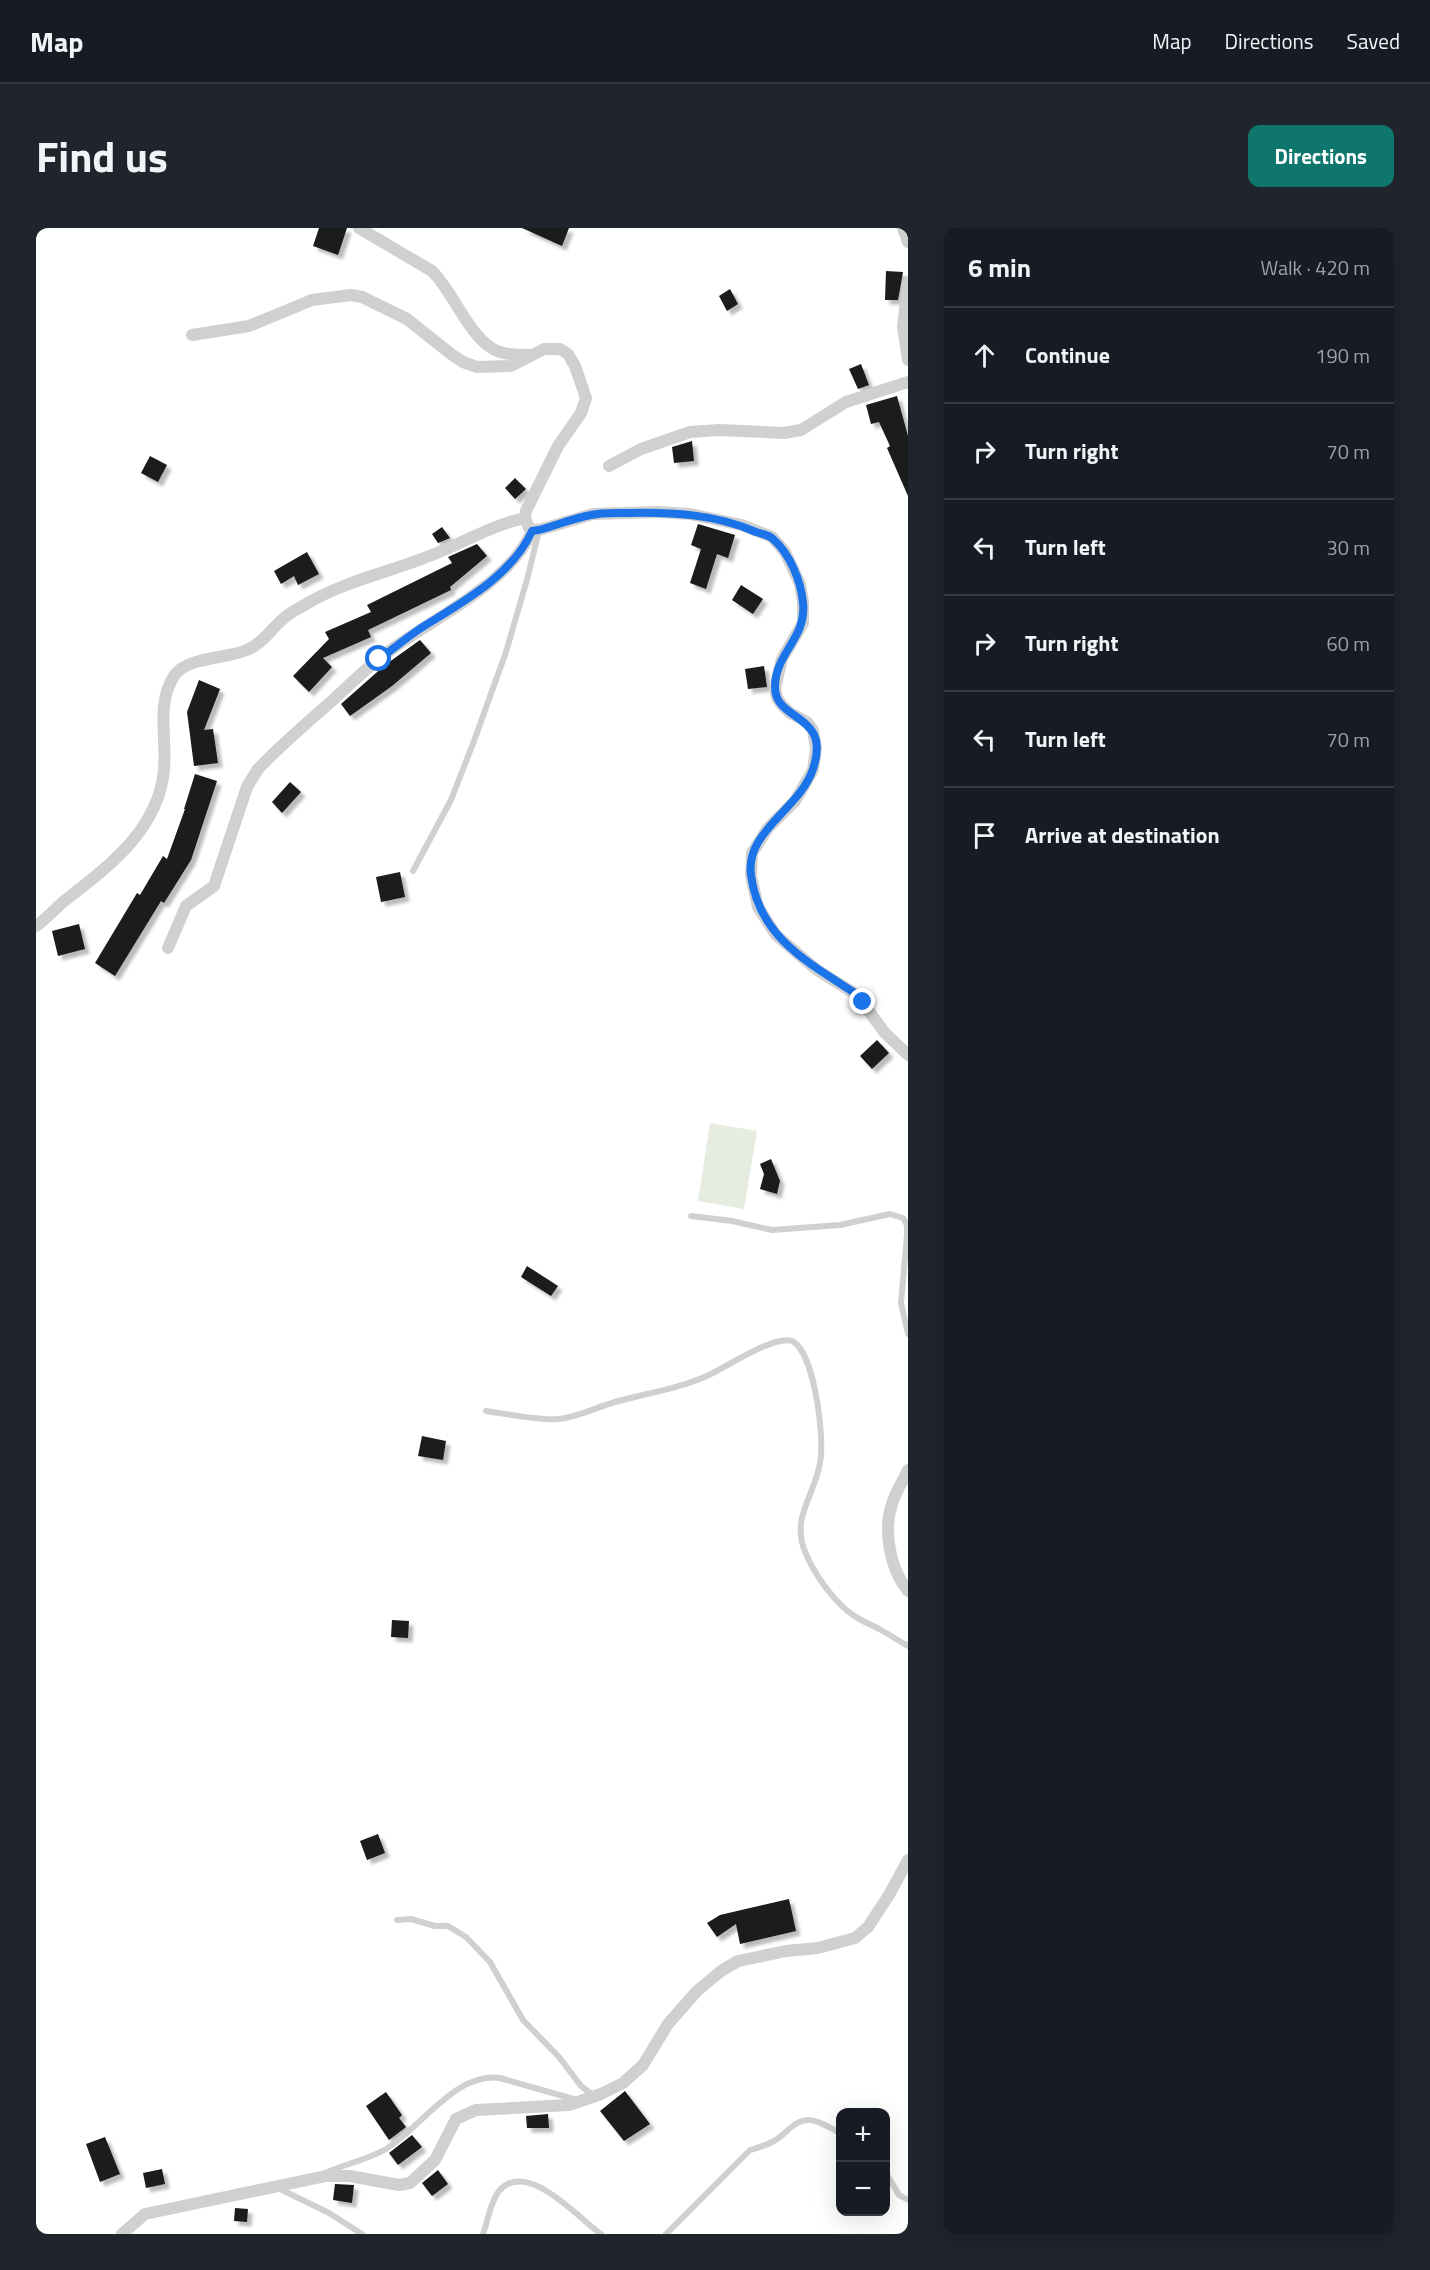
<!DOCTYPE html>
<meta charset="utf-8">
<style>
body{margin:0;font-family:"Titillium Web",sans-serif;background:#20242c;color:#f1f3f6}
.controls{position:absolute;right:18px;bottom:18px;display:grid;overflow:hidden;border-radius:12px;box-shadow:0 6px 24px #0002}
.controls button{width:54px;height:54px;display:grid;place-items:center;padding:0;border:0;border-bottom:2px solid #363941;background:#171b24;color:#f1f3f6;font:30px sans-serif}
.stop{position:absolute;width:18px;height:18px;margin:-14px;border:4px solid #1a73e8;border-radius:50%;background:#fff}
.stop.end{background:#1a73e8;border-color:#fff;box-shadow:0 2px 6px #0008}
.list{margin:0;padding:0;list-style:none}
h2{display:flex;justify-content:space-between;align-items:center;height:78px;margin:0;padding:0 24px;font-size:26px}
h2 small{font-size:20px;font-weight:400;color:#9ea1a6}
.list li{display:grid;grid-template-columns:39px 1fr auto;gap:18px;align-items:center;box-sizing:border-box;height:96px;padding:0 24px;border-top:2px solid #363941}
.list b{display:block;font-size:22px;white-space:nowrap}
.list em{font-size:20px;font-style:normal;color:#9ea1a6}
.icon{flex:none;width:33px;height:33px;fill:none;stroke:currentColor;stroke-width:2;stroke-linecap:round;stroke-linejoin:round}
.map{position:relative;flex:none;width:872px;height:2006px;overflow:hidden;border-radius:12px}
header{display:flex;align-items:center;gap:36px;box-sizing:border-box;height:84px;padding:0 30px;background:#171b24;border-bottom:2px solid #363941}
header strong{font-size:28px}
nav{display:flex;gap:33px;margin-inline-start:auto;font-size:21px}
.intro{display:flex;align-items:center;justify-content:space-between;box-sizing:border-box;height:144px;padding:0 36px}
h1{margin:0;font-size:42px}
.button{padding:15px 27px;border-radius:12px;background:#0f766e;color:#fff;font-size:21px;font-weight:700}
main{display:flex;gap:36px;padding:0 36px}
aside{flex:1;background:#171b24;border-radius:12px;box-shadow:0 6px 24px #0002}
.map>svg:first-child{display:block}
</style>
<header>
<strong>Map</strong>
<nav><a>Map</a><a>Directions</a><a>Saved</a></nav>
</header>
<div class="intro"><h1>Find us</h1><a class="button">Directions</a></div>
<main>
<div class="map">
<svg width="872" height="2006" viewBox="0 0 872 2006">
<defs>
<filter id="shadow"><feDropShadow dx="4.5" dy="4.5" stdDeviation="1.5" flood-color="#0004"/></filter>
</defs>
<rect width="100%" height="100%" fill="#fff"/>
<path fill="#e6ecdf" d="M674,895L721,903L708,981L662,973Z"/>
<path fill="#1a1a1a" filter="url(#shadow)" d="M283,0H311L302,27L277,18Z
M486,0H533L526,18Z
M850,43L867,44L862,72H849Z
M694,61L702,76L691,83L683,68Z
M825,136L833,157L822,161L813,141Z
M861,168L872,208V268L851,220L854,218L843,194L835,196L830,177Z
M656,213L658,233L638,235L636,219Z
M114,228L131,237L122,254L105,245Z
M479,250L490,261L479,271L469,260Z
M662,296L699,307L692,330L681,326L670,361L654,355L665,321L655,317Z
M406,299L414,310L402,315L396,306Z
M441,316L451,328L414,359L415,362L332,402L335,409L287,430L296,439L273,464L257,448L293,411L289,404L335,384L331,377L416,335L412,329Z
M271,324L283,346L262,357L258,348L245,356L238,343Z
M705,357L727,371L717,386L696,372Z
M384,412L395,425L356,458L314,488L305,476L349,437Z
M728,438L731,459L712,461L709,441Z
M163,452L184,461L168,502L177,501L182,535L158,538L151,484Z
M159,546L181,553L155,632L128,675L125,673L79,748L59,735L101,665L104,667L127,628L131,631L149,581H148Z
M254,554L265,564L246,585L236,574Z
M364,644L369,669L345,674L340,649Z
M43,696L49,721L22,728L16,703Z
M841,812L853,825L836,841L824,828Z
M735,931L744,953L741,966L724,961L728,946L724,936Z
M491,1038L522,1058L515,1068L485,1049Z
M386,1208L410,1213L407,1232L382,1228Z
M356,1392L373,1393L372,1410L355,1409Z
M342,1606L349,1625L331,1632L324,1613Z
M753,1671L760,1703L704,1716L700,1696L681,1709L671,1695L684,1687Z
M589,1863L614,1896L588,1913L564,1883Z
M350,1864L366,1887L363,1890L370,1899L353,1912L330,1878Z
M512,1886L513,1900H491L490,1888Z
M376,1907L386,1919L362,1937L353,1925Z
M69,1909L84,1946L64,1954L50,1916Z
M126,1941L129,1956L110,1960L107,1945Z
M402,1942L412,1956L396,1968L386,1955Z
M299,1956L318,1957L316,1975L297,1972Z
M199,1980L212,1981L211,1994L198,1993Z"/>
<g fill="none" stroke-linecap="round" stroke-linejoin="round">
<path stroke="#d0d0d0" stroke-width="6" d="M377,643L415,572L438,513L470,424L492,348L503,302
M655,988L696,993L736,1002L804,997L854,986L867,990L871,997V1007L865,1075L872,1106
M450,1183C471,1186 503,1193 523,1191C542,1189 561,1179 579,1174C611,1165 644,1161 675,1146C690,1139 743,1104 758,1114C779,1129 789,1211 784,1235C778,1270 754,1290 770,1326C779,1347 798,1374 817,1387C825,1393 836,1397 845,1402C854,1407 863,1413 872,1418
M361,1692L375,1691L399,1698H412L430,1709L454,1734L487,1792L523,1829L545,1858L557,1867
M289,1945C309,1936 331,1932 350,1921C386,1899 419,1844 464,1850L541,1872
M850,1945L863,1967L872,1972
M240,1959L293,1985L326,2006
M447,2006C452,1993 454,1974 463,1963C491,1930 544,1992 565,2006
M630,2006L714,1922C724,1919 733,1917 741,1911C752,1904 758,1892 773,1892C783,1892 796,1901 804,1905"/>
<path stroke="#d0d0d0" stroke-width="12" d="M323,0L396,43C418,65 431,105 457,121C468,127 483,127 495,127
M867,0L872,14
M872,55L867,99L872,132
M156,107L213,98L276,72L315,67L326,69L371,91L415,126L427,134L441,139L475,138L508,121H524L532,126L539,138L550,170L545,185L522,218L490,283L489,291L494,301L503,302L557,286L622,284L654,286L706,297L736,309L749,324L764,356L767,374V395L746,431L739,460L741,470L746,477L754,485L771,494L777,502L780,521L777,542L759,573L732,600L716,625L715,648L722,679L740,707L781,742L821,767L849,805L872,827
M573,238L605,221L654,204L683,202L748,205L765,202L810,174L872,154
M0,698C10,691 18,682 27,674C72,639 123,602 128,541C131,510 120,476 138,448C151,428 194,431 213,421C228,414 235,401 247,391C253,385 262,381 270,376C309,353 354,344 396,327C427,315 456,297 489,290
M132,720L150,678L178,658L211,559L222,541C243,519 266,499 289,479C307,463 325,445 344,430C390,393 472,359 496,303
M872,1242C867,1253 859,1265 856,1276C847,1303 854,1341 872,1363
M86,2006L109,1986L290,1948H314L363,1957L374,1955L399,1932L420,1891L440,1882L533,1877L565,1866L587,1855L607,1837L632,1796L661,1763L685,1743L702,1733L750,1723L782,1720L819,1710L832,1699L853,1667L872,1632"/>
</g>
<g fill="none" stroke-linecap="round" stroke-linejoin="round">
<path stroke="#1a73e8" stroke-width="8" d="M343,431C357,421 370,410 385,400C425,375 476,348 496,303L503,302C521,297 538,290 555,287C567,284 580,285 592,285C636,284 679,286 720,304C726,306 733,307 737,311C754,326 765,353 767,375C771,410 739,425 739,459C739,495 796,484 777,541C764,581 709,603 715,647C723,710 773,735 822,767L827,774"/>
</g>
</svg>
<div class="controls">
<button>+</button>
<button>−</button>
</div>
<div class="stop" style="left:343px;top:431px"></div>
<div class="stop end" style="left:827px;top:774px"></div>
</div>
<aside>
<h2>6 min<small>Walk · 420 m</small></h2>
<ul class="list">
<li><svg class="icon" aria-label="ahead" viewBox="0 0 24 24"><path d="M12 20V5M6 11l6-6 6 6"/></svg><div><b>Continue</b></div><em>190 m</em></li>
<li><svg class="icon" aria-label="right" viewBox="0 0 24 24"><path d="M7 20v-9h11M14 6l5 5-5 5"/></svg><div><b>Turn right</b></div><em>70 m</em></li>
<li><svg class="icon" aria-label="left" viewBox="0 0 24 24"><path d="M17 20v-9H6M10 6l-5 5 5 5"/></svg><div><b>Turn left</b></div><em>30 m</em></li>
<li><svg class="icon" aria-label="right" viewBox="0 0 24 24"><path d="M7 20v-9h11M14 6l5 5-5 5"/></svg><div><b>Turn right</b></div><em>60 m</em></li>
<li><svg class="icon" aria-label="left" viewBox="0 0 24 24"><path d="M17 20v-9H6M10 6l-5 5 5 5"/></svg><div><b>Turn left</b></div><em>70 m</em></li>
<li><svg class="icon" aria-label="arrive" viewBox="0 0 24 24"><path d="M6 21V4h12l-3 4 3 4H6"/></svg><div><b>Arrive at destination</b></div></li>
</ul>
</aside>
</main>
